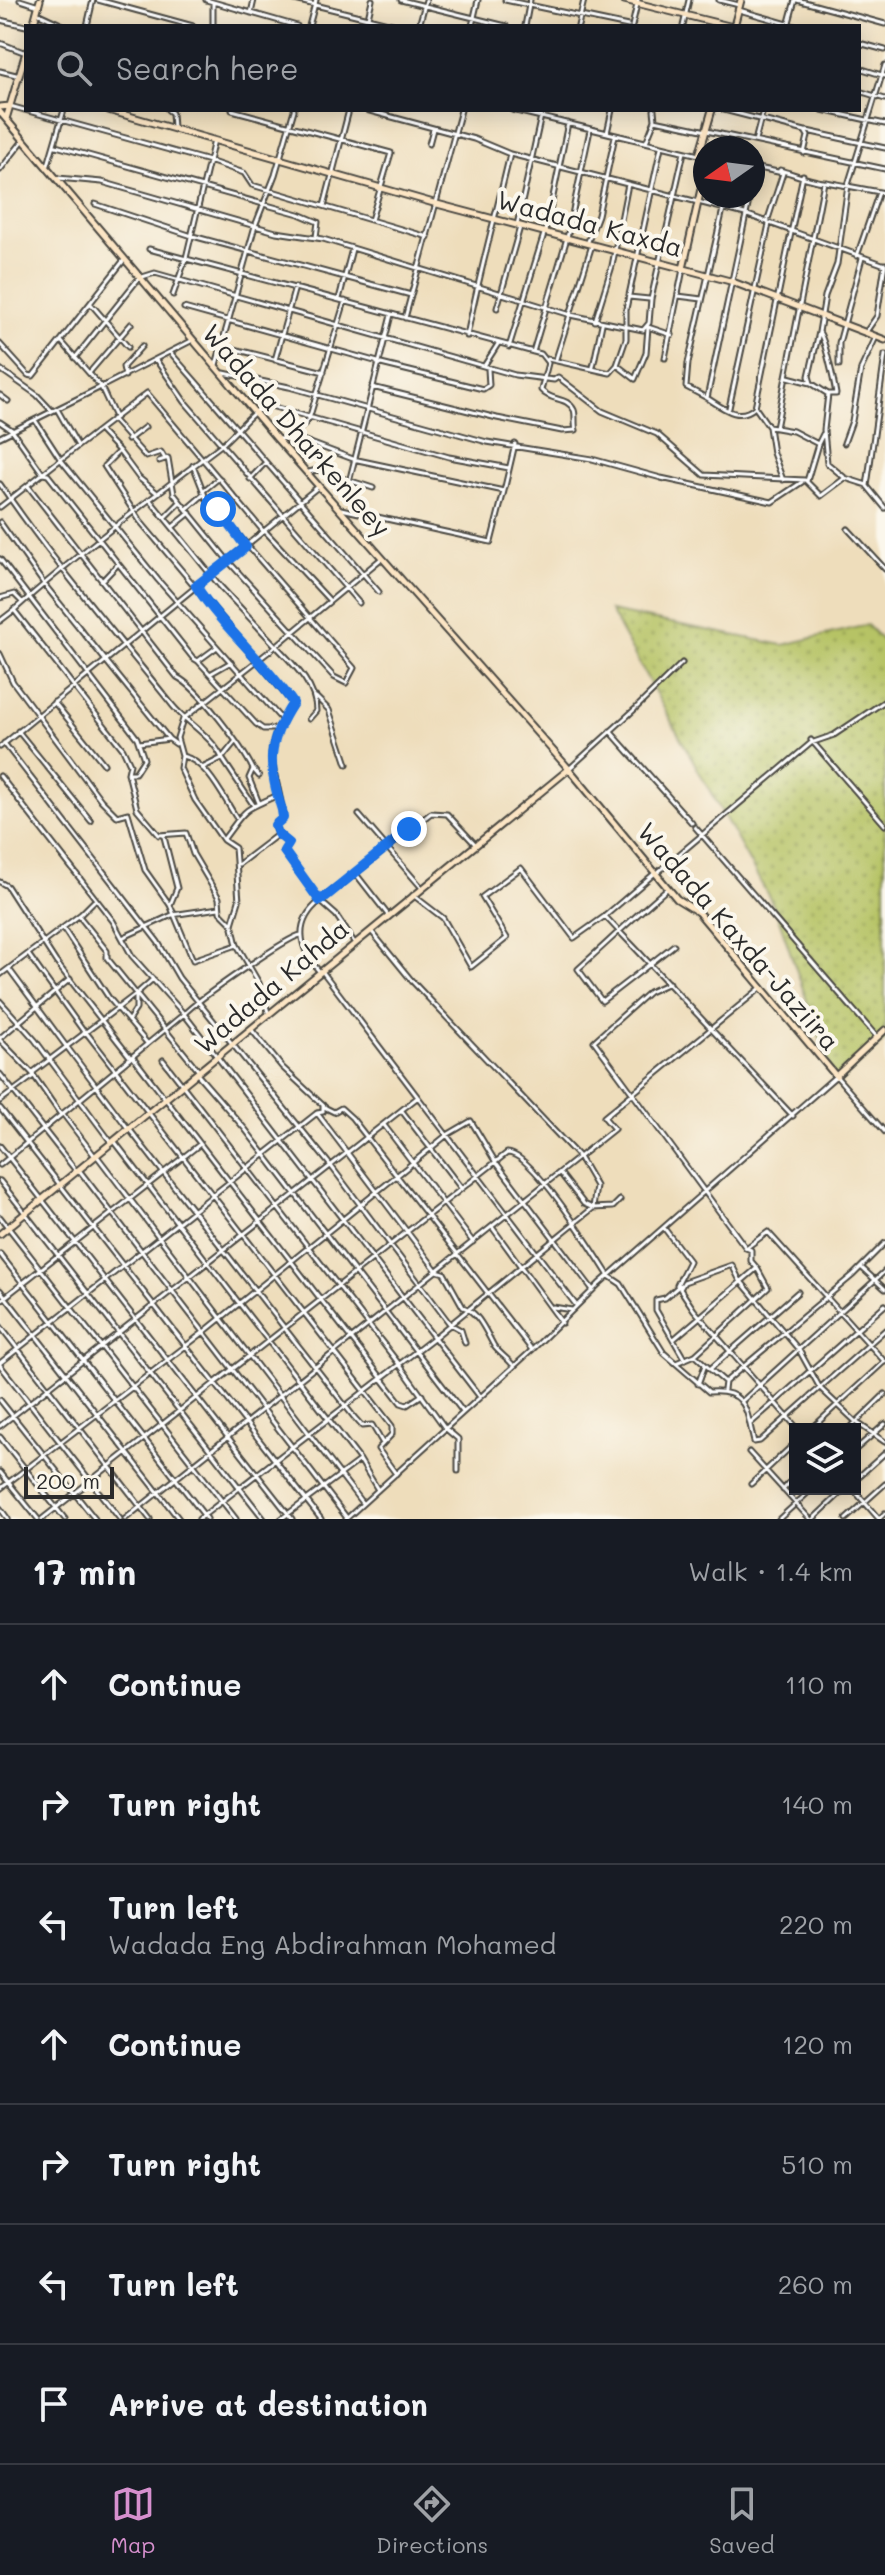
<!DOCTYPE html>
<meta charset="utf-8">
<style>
body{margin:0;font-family:Mali,sans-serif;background:#20242c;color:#f1f3f6}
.controls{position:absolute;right:24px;bottom:24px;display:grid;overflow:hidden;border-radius:0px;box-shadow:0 4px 20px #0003}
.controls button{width:72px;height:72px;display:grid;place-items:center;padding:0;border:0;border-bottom:2px solid #363941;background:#171b24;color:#f1f3f6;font:40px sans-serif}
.compass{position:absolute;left:693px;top:136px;width:72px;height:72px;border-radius:50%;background:#171b24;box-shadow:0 4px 20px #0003;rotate:256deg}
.scale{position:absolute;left:24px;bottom:20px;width:90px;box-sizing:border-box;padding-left:8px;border:4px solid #2b2b2b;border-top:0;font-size:22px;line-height:28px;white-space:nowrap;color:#2b2b2b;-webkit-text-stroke:6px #fbf7ec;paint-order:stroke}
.stop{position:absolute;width:24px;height:24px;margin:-18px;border:6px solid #1a73e8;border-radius:50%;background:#fff}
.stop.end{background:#1a73e8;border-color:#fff;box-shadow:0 2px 8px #0008}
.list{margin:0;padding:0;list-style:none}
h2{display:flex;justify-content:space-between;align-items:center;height:104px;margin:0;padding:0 32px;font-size:34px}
h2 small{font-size:26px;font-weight:400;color:#9ea1a6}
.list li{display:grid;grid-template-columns:52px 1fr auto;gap:24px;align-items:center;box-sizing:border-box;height:120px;padding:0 32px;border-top:2px solid #363941}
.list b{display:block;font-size:30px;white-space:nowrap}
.list p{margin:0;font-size:26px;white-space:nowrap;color:#9ea1a6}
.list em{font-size:26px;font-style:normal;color:#9ea1a6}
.icon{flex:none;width:44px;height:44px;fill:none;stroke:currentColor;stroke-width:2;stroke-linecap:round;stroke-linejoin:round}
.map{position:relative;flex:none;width:885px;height:1519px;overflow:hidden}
.search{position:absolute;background:#171b24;box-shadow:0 4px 20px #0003;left:24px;right:24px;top:24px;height:88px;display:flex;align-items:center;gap:20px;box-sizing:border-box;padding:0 28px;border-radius:0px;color:#9ea1a6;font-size:30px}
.sheet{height:944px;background:#171b24}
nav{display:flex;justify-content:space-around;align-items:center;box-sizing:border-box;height:112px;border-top:2px solid #363941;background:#171b24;font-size:22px;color:#9ea1a6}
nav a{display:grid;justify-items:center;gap:4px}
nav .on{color:#d690ce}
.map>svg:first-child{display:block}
</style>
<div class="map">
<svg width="885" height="1519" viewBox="0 0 885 1519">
<defs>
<pattern id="grass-dots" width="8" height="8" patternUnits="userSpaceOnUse" patternTransform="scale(2)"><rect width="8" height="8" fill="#b6c365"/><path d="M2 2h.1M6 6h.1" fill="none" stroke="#949f53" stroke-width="1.8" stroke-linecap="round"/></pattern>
</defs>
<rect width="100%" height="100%" fill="#fbf7ec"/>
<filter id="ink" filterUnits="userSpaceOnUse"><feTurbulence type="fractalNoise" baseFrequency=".0125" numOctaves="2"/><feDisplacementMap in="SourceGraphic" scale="16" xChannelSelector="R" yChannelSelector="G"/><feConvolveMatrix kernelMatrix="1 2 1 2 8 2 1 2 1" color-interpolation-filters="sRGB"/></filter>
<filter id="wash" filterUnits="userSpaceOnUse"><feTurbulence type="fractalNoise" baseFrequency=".006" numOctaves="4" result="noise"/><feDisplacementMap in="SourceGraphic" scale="32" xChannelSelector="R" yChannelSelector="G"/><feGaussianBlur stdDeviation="1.8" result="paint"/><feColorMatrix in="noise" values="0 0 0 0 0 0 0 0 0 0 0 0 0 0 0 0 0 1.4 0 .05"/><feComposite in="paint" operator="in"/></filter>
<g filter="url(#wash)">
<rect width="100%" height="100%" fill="#edb"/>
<path fill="url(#grass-dots)" stroke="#707748" stroke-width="2" d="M610,611L783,645L867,625L885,643V1040L836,1085L775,908Z"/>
</g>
<g filter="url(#ink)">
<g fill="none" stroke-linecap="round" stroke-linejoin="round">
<defs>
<path id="street" d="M20,0L39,6
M98,0L193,26
M206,0L297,26
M295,0L400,26
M401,0L506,26
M505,0L628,26
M719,0L739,5
M797,0L885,24
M739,10L795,26
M37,13L65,26
M251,13L254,0
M0,20L26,26
M87,26L93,0
M213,26V3
M309,26L316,0
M366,26L372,0
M419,26L426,0
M472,26L478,0
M525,26L530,0
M578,26L584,0
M632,26L638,0
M683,26L689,0
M788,26L795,0
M0,43L26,53
M859,43L885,50
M859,68L885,76
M0,71L20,76
M859,91L885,99
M10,106L209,161L244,173L252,185L428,237
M168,110L172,113L173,128
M232,110L391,153L371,220
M366,110L474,139L510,154L745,214L885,265
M512,110L699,155
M724,110L805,131L808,136L804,153
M822,110L885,124
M655,120L885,169
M807,131L885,148
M607,133L612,110
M755,141L763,110
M646,142L655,120L654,110
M429,144L433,129
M56,146L299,214L318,222L316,237
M661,147L626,309V339L617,365L635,379L646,353L648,327L672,335
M48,165L64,110
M753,167L783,173L767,222
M0,170L22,142
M780,170C794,174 811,181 824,182L776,428L769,427L755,407L803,175
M58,178L102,182L276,232L323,239L571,315L643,330L649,323L651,299L684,152
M826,182L885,193
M753,185L756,168
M750,196L707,398C723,408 739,422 755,407
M95,204L189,235L411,295
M324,206L349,110
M517,225L541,116
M587,244L598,215L615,136
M149,249L541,354L548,363L541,390C551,402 567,396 574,410C576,414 574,425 576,430L562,431L497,418L372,387
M857,256L879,192
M173,295L186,258L214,140
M678,296L702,299
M629,297L649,299
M339,299L352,249
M91,304L128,347
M184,308L378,362
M497,308L520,227
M405,318L461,110
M595,321L612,266L628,184
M866,332L877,316L885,264
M467,336C479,274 496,215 510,154
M0,344L28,375L33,376L124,260
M223,346L324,372
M509,347L548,221L568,123
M170,352L379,592
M533,352L567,238L590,130
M885,355L867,486L885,508
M75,358L139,278L155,273L515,375L554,380L558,377L602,411L657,434L704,475L805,480L821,496L845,478L827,463L824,430L828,394L811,383L809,376L819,332
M665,358L683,269
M548,359L610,373L617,365
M556,359L592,245
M156,360L185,402L359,603
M275,360L295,287
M377,363L483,389L489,385L488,369
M216,365L255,226L275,175L294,110
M839,365V343L862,258
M484,366L498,344
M593,367L602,324
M0,369L37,395L52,411
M89,373L131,324
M224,373L289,387L487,442L592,459L661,478L772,502L802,482
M125,376L123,367L142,346
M788,377L811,383
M828,394H836C834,382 825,339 819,332L825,296L837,264L848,185L885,65
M0,395L8,401
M707,398L686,387L688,363L726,196
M729,408L769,224
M57,409L78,446L147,393L264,532
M115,417L101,387L193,340
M112,419L146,457L161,452L164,457
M35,420L61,460L158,580L281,719
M0,422L12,430L43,474L48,475L193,658L198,661L217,647
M769,427L773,453L783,480
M776,428L793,431L818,444L823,434
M99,430L119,451L104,466L140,521L293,703C256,761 277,759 283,818L275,825L278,834L289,843L284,851L320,901C294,922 298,947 319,971
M0,437L101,387L61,341
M293,437L309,419L345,301
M277,439L297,438L353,459L504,491L491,542L341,509
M128,440L145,427
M844,443L852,421L861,369L876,337
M119,451L139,478L156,492
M159,461L168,458L174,494L229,562L334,677L346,683L354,668L206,498L193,465
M309,472L317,470L373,488
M845,478L867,485
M250,479L266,462
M807,481L818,444
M349,482L391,315
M0,484C53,562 114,632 173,706C188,724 212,736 222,758L202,768
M28,486L177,677C199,688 242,747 253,769
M203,491L219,478
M504,491L515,444
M150,500L220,586L276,646L183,719L177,738L182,756L180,768L195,800L223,840L235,848L239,901L232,924
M0,507L78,446
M188,508L203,495
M166,516L180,502
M0,522L44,584L169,739
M174,526L190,513
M848,529L885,569
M265,531L330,601
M0,559L137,738L144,759L135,773H128L137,809L159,835L186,833L193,854L219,898L220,912L232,924L237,945L259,983L268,1012
M102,581L118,564
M0,598L14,594L22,602
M0,621L13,611
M0,654L13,682L101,800L117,816L128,813L145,870L170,905L193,960L237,945
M198,661L256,724L263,729H276
M210,674L231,662
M316,697L329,710L347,764
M54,702L104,764
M637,707L682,663
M309,719L316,711C316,685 293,664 276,646L382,558
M18,731L91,821
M610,731L692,823
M811,740L885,825
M235,742L222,758L254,806
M4,743L158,942L179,978L331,1166L450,1324L461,1330L465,1343
M139,743L169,739L176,744
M0,747L319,486
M182,756C207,761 223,797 236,817
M570,768L635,709
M128,773L130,764L123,749L14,610C80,552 151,498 221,445C235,434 252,410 267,405L449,457L509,468
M0,776L113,921L132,956L184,1014C196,1001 287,937 301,935
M259,776L253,769L249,778L259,803
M359,815L422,888
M695,827L877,1037
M164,837L177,888L170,905
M223,840C246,810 239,812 276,796
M239,864L277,835
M657,873L811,743L834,735L885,701
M356,874L388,915
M0,882L7,886L56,962L131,1058
M413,895L443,918L471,967L507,938L482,897L521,868L574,938L605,916C619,932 635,947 650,964L602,1001L578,969C608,942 637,914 668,888
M79,916L107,951V958L198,1070
M605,916L655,873
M63,928L109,998L147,1043
M372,932L412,981L579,1157L596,1186L593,1208L584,1204L560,1173
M124,937L172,915L219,908
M354,942L336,915L320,901L431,813L447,814L475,844
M674,945L650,964L793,1116
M28,954L84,1032
M9,969L66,1046
M322,971L576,1305
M0,975L81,914L94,901
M669,983L649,992L594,1041L746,1248L768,1232L885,1362
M0,1001L35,1040L111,1142
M128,1021L136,1009V994L153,979
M251,1029L282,1067L326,1108L334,1112L341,1108L352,1118L532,1350
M85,1031L392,1426V1434L378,1449L396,1474
M0,1038L70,979
M0,1040L32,1073L61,1115
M67,1047L127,1127
M133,1057L401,1403L407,1405L422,1395
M163,1060L399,1364L445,1428L458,1439V1471
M32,1073L136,994
M0,1074L77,1172
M198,1075L245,1129L463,1412
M0,1101L32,1077
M323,1105V1112L317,1113L437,1271L444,1273L463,1307C478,1311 487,1334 494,1346C498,1352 507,1358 512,1364
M0,1108L321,1519
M402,1111L461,1188
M63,1114L94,1155
M384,1125L473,1242
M130,1130L354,1417L362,1426L372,1425L382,1442
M115,1142L360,1460L378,1490
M0,1146L292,1519
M97,1156L362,1503
M0,1165L184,1014L480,1397
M79,1170L347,1518
M0,1181L264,1519
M0,1217L236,1519
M492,1227L562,1323
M664,1228L689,1261L677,1285H680L665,1298L656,1300V1310L685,1360
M0,1254L207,1519
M862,1268L885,1289
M0,1290L179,1519
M0,1301L200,1144
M553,1307L572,1310
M0,1326L150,1519
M674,1339L757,1268L751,1261V1250L746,1248
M695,1355L710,1369L798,1292
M0,1363L317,1113
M676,1363L695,1355L768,1288L757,1268
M0,1365L120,1519
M710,1369L725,1382L724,1390
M725,1382L853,1275L885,1243
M698,1384L705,1365
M0,1400L95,1519
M741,1402L885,1271
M751,1423L885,1305
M0,1426L418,1097
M798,1429L694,1310L680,1289L684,1282L732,1265L739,1279L799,1350L820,1388L856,1422L885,1442
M811,1429L885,1361
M849,1429L885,1394
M0,1437L65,1519
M855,1450L885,1424
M749,1452L810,1519
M0,1472L38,1519
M855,1480L885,1453
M751,1484L795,1443
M0,1489L204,1332L447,1135L471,1121L495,1161L593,1290
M853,1489L879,1519
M783,1490L795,1476
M0,1508L8,1519
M42,1519L507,1153C532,1152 594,1252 609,1276L621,1284L664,1353L709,1392C748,1389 746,1411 754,1442L760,1441L885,1330
M125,1519L614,1129L604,1117L762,987
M199,1519L436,1336L593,1208L613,1207L620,1200
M281,1519L360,1460
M346,1519L532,1350L599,1284L836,1076L885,1132
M779,1519L812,1489
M813,1519L845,1489
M846,1519L885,1484
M879,1519L885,1513"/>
<path id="secondary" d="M624,0L729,26
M33,26L40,0
M734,26L741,0
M0,107L10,106
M108,110L437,204L730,281L885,340
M0,112L277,439L569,769L677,899L698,912L836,1076L885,1030
M6,119L26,52
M705,159L699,155L712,110
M683,269L705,171
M0,1234L569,769"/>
</defs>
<use href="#street" stroke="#484641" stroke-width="7"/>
<use href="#secondary" stroke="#484641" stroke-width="9"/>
<use href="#street" stroke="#fff" stroke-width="3"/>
<use href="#secondary" stroke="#fce5c4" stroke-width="5"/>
</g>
</g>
<g fill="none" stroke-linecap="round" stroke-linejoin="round" filter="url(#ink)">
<path stroke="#1a73e8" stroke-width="10" d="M218,509L246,547L196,586C224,629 264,661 293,703C267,743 267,764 282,810L283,818L275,825L278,834L289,843L284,851L320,901L409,829"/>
</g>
<g text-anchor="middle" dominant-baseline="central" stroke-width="8" stroke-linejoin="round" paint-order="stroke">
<g font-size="26" fill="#2b2b2b" stroke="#fbf7ec">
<text transform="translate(590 223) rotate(15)">Wadada Kaxda</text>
<text transform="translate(297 430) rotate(49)">Wadada Dharkenleey</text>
<text transform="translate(739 936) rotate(49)">Wadada Kaxda-Jaziira</text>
<text transform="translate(271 986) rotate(-40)">Wadada Kahda</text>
</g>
</g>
</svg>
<div class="controls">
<button><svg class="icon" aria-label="layers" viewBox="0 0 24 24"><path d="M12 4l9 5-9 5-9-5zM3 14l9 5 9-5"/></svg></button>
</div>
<svg class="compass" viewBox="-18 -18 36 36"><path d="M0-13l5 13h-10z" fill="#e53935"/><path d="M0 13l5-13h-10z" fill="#9ea1a6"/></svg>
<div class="scale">200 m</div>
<div class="stop" style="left:218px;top:509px"></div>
<div class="stop end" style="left:409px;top:829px"></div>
<div class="search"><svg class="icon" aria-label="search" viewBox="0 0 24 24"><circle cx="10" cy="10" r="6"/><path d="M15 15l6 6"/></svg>Search here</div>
</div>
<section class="sheet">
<h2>17 min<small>Walk · 1.4 km</small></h2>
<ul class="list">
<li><svg class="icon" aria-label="ahead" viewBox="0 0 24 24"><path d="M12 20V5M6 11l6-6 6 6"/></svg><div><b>Continue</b></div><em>110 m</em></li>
<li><svg class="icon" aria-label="right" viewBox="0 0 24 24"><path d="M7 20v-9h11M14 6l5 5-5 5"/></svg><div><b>Turn right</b></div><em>140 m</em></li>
<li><svg class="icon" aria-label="left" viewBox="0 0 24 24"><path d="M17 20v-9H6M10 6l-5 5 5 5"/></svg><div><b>Turn left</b><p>Wadada Eng Abdirahman Mohamed</p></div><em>220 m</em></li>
<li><svg class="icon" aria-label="ahead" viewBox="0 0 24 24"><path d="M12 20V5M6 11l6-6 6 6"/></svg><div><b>Continue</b></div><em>120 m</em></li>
<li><svg class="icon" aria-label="right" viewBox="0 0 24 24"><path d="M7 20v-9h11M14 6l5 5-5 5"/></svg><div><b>Turn right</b></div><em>510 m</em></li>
<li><svg class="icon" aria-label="left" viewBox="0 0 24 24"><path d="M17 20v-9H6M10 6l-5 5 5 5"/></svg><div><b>Turn left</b></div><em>260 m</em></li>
<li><svg class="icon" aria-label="arrive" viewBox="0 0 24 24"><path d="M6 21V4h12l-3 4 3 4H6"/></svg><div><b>Arrive at destination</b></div></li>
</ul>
</section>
<nav>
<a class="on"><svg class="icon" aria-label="map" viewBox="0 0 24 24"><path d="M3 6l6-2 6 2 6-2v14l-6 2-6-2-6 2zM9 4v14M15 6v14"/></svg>Map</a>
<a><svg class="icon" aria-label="directions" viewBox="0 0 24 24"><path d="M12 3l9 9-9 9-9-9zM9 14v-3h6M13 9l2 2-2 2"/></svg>Directions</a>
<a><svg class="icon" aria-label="saved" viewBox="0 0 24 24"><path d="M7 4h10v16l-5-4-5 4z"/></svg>Saved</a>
</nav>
